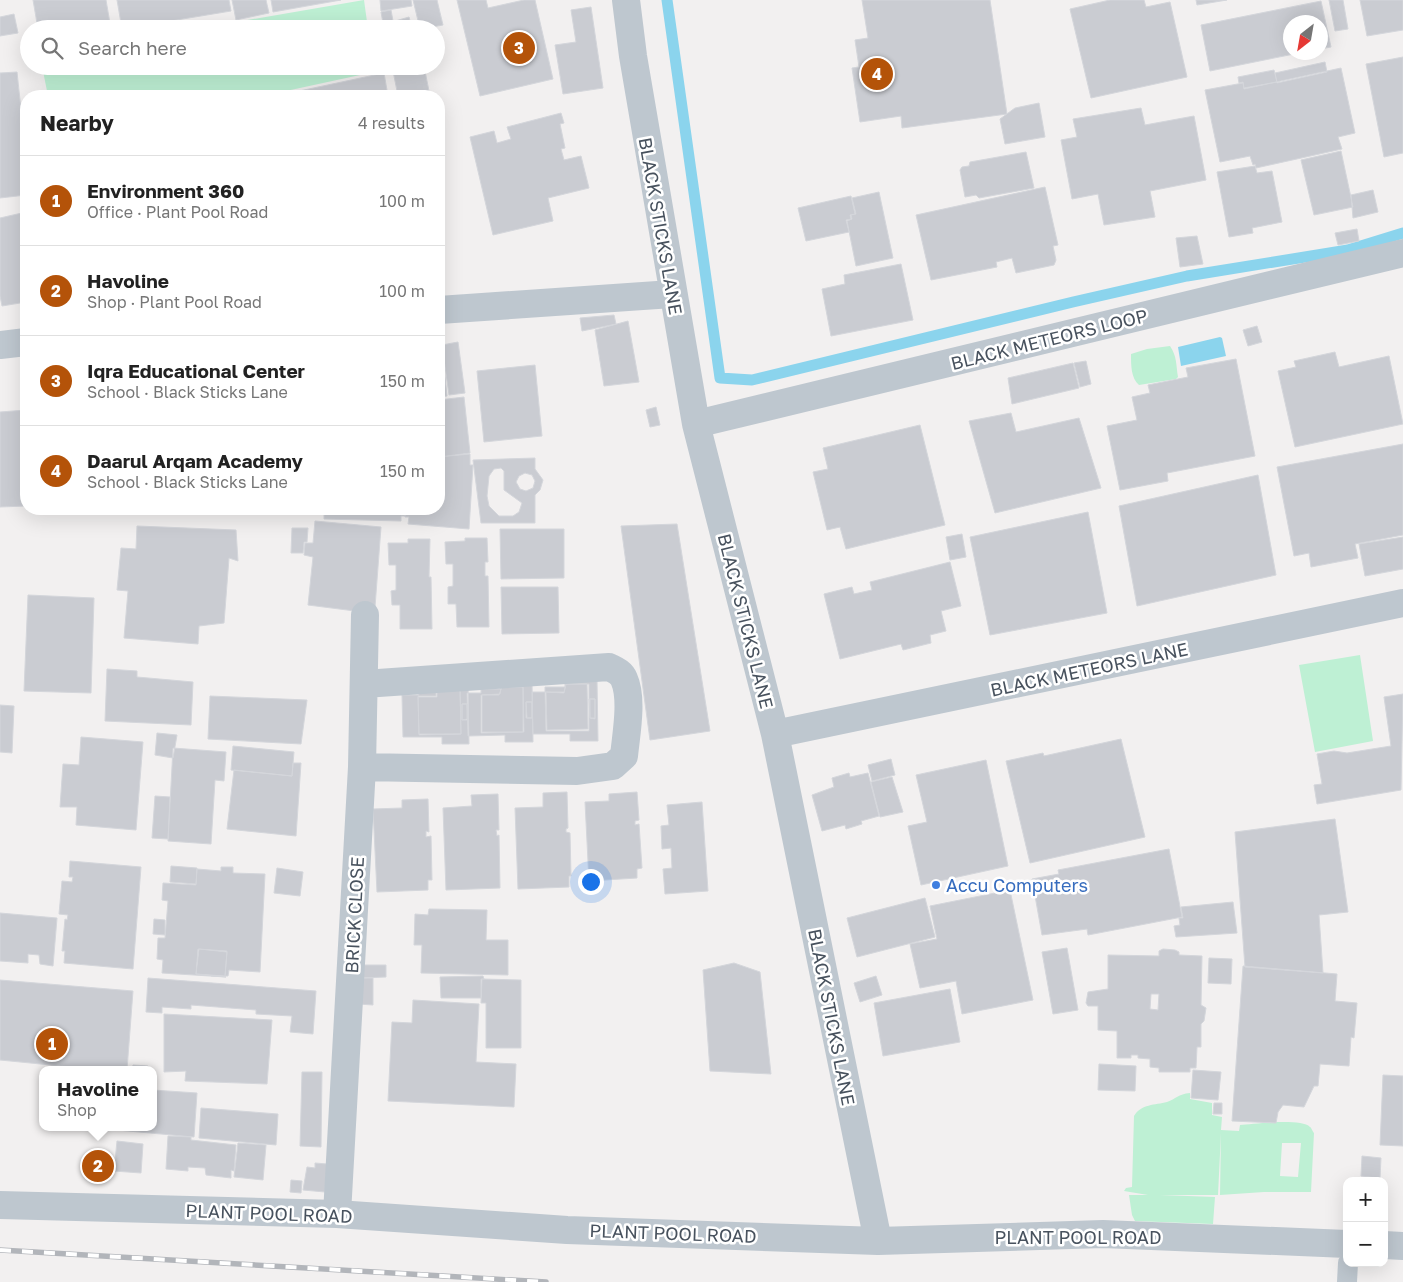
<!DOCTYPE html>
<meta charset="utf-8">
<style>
body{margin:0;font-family:"Golos Text",sans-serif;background:#f2f2f2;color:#222}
.controls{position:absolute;right:15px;bottom:15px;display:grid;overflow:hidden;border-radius:10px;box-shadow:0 5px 20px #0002}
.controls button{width:45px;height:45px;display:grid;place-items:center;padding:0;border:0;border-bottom:1px solid #e0e0e0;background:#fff;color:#222;font:25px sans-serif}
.compass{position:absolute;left:1283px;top:15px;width:45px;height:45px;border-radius:50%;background:#fff;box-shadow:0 5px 20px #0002;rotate:211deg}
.you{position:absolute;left:590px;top:881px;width:18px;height:18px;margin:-12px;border:4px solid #fff;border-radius:50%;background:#1a73e8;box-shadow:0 0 0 8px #1a73e833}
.badge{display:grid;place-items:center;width:32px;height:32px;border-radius:50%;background:#b45309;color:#fff;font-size:16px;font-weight:700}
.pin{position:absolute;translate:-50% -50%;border:2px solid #fff;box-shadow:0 1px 5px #0006}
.popup{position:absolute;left:39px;top:1066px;width:118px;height:65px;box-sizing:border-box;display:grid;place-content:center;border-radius:10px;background:#fff;filter:drop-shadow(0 1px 4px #0005);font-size:16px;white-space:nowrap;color:#767676}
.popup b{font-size:19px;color:#222}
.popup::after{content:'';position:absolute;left:50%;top:100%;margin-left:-10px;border:10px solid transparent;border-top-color:#fff}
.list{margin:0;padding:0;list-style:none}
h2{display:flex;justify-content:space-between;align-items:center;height:65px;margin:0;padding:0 20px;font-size:21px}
h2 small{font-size:16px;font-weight:400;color:#767676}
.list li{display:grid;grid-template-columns:32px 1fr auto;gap:15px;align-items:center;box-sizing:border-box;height:90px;padding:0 20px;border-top:1px solid #e0e0e0}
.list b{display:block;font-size:19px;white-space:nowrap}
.list p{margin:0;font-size:16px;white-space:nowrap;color:#767676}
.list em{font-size:16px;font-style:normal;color:#767676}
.icon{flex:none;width:28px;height:28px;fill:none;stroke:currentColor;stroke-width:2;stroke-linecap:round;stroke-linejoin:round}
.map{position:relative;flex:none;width:1403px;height:1282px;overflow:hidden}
.search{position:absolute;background:#fff;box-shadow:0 5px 20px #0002;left:20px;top:20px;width:425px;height:55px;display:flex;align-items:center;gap:12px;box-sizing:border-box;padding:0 18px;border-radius:28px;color:#767676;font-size:19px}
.panel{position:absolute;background:#fff;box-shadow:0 5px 20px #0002;left:20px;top:90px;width:425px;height:425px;border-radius:20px}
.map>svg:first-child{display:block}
</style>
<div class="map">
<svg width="1403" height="1282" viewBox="0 0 1403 1282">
<rect width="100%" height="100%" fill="#f2f0f0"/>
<path fill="#bef0d4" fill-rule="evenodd" d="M364,0L368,29H195Z
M42,66H358L360,75L263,96H48Z
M1170,346C1177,356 1176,365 1178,377L1176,379L1139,385C1131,378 1131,366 1131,354L1147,349Z
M1360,655L1373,741L1315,752L1299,665Z
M1190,1093V1099L1212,1103V1115L1222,1117L1221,1130L1239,1131L1240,1125C1254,1124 1301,1118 1310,1127C1311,1127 1313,1132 1314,1133L1311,1192H1264L1220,1195L1221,1133L1218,1195H1160L1215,1197L1213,1224L1135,1221L1132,1215L1129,1195H1148L1124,1191L1126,1188L1132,1187L1134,1116C1141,1104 1155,1105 1167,1102C1176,1099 1178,1094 1190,1093ZM1282,1143H1301L1298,1177L1280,1176Z"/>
<path fill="#8bd4ed" d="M1220,337L1222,338L1226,356L1181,366L1178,347Z"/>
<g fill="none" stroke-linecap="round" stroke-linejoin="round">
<path stroke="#8bd4ed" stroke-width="11" d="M667,0L720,378L752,380L1073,302L1187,276L1348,250L1403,233"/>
</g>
<path fill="#caccd2" stroke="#d4d6db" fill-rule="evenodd" d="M33,0H106L111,29H38Z
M117,0H229L231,11L122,29Z
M232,0H266L269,13L236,20Z
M271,0H341L273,12Z
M380,0H411L412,6L381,11Z
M413,0H437L443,25L420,29Z
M457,0H486L488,8L524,0H535L553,79L480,96Z
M862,0H990L1007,114L902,128L901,116L860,122L852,68L859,67L855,40L868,38Z
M1110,0H1144L1146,7L1170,2L1187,77L1091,98L1070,9Z
M1196,0H1227L1197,5Z
M1329,0H1343L1348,29L1335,31Z
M1360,0H1403V30L1367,36Z
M1321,1L1331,47L1320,49V22H1290V52H1304L1210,71L1201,25Z
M591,7L603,88L563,94L555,45L576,42L571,10Z
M391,10L393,21L383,23L381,12Z
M14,14L18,33L0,36V17Z
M409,17L412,28L418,29H386L385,24Z
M1403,57V153L1384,157L1366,64Z
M1325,62L1327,72L1277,83L1275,73Z
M392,66H424L430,96H398Z
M1341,68L1355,133L1338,137L1342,149L1256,168L1255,164L1253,165L1250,156L1220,162L1205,90L1243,83L1244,89Z
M1274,70L1277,82L1244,88L1243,82L1239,83L1238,77Z
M17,72L26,156V195L0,198V73Z
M384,73L388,96H290V93Z
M1039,103L1045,137L1005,144L1000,119L1015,108Z
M1141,108L1145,125L1194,116L1206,180L1150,191L1155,217L1104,225L1098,194L1072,199L1061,140L1077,137L1073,119Z
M561,113L564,123L560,124L565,148L561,149L564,160L581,156L589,188L548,198L553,221L493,235L470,137L494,131L497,143L511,139L507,127Z
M1341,151L1353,207L1314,215L1301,160Z
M1026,152L1034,188L979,198L976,195L965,197L960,170L962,167L969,166L970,162Z
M1255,166L1257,173L1272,171L1282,222L1252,228L1253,233L1229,237L1217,172Z
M1045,187L1058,245L1053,246L1056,260L1054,265L1016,273L1012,258L996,262L997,267L931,280L916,215Z
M1373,190L1378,212L1353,218L1351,195Z
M879,192L893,258L856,266L847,221L852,219L851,215L856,214L852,198Z
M851,196L855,214L850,215L851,219L846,220L849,232L806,241L798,208Z
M26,212V302L2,306L0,296V218Z
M1357,229L1359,241L1338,245L1335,233Z
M1197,236L1203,264L1180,267L1176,238Z
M901,264L913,320L831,336L822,289L845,284L844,275Z
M614,315L616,324L582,331L580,318Z
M628,321L639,382L604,386L595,330Z
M1257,326L1262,342L1248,346L1243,330Z
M458,342L465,393L449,395L442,345Z
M442,347L447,396L439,397V348Z
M1335,352L1339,367L1389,356L1403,424L1295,447L1278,371L1296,367L1294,361Z
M1236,359L1255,456L1167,473L1168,481L1120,490L1107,426L1137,420L1132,397L1150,393L1148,385L1188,377L1186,368Z
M1086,361L1091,384L1080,387L1074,363Z
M1073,363L1079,388L1012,404L1008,378Z
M535,365L542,436L484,442L477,371Z
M464,397L470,453L439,457V400Z
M656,407L660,425L650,427L646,410Z
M26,410V506L0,507V412Z
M1011,413L1016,432L1079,418L1101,488L995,513L969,421Z
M920,425L945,525L846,549L840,527L827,530L813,472L828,469L823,448Z
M1403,444V535L1355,544L1358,558L1311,567L1309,553L1294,556L1277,467Z
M470,454V465H473L469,529L408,524L409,517H405V509H439V457Z
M535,458V469L543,480L540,490L535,495V523H481L473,460ZM501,468L504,471V490L522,503L519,512L513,516H499L489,506L487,496L489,476L494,469ZM525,473L532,475L535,481L533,488L526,491L520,489L516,482L519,476Z
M1258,475L1276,575L1137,606L1119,506Z
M324,509H405V516H401V521L324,519Z
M1088,512L1107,613L990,635L970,537Z
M315,521L381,527L375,607L355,611L308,605L313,557L304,555L305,543H313Z
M677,524L710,731L650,740L621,526Z
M137,526L236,530L238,561L229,558L224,623L199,626L198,644L124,638L128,591L117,590L121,548L136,549Z
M292,528H308L307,542H304L303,553H291Z
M500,529H564V578L501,579Z
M962,534L966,557L950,560L946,537Z
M1403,537V569L1365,576L1359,544Z
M465,538H487L488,562H485V576H488L489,627H457L456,604H448V587L453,586V564H446L445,542L465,541Z
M408,539H430L429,577H431L432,629H400V605H392L391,591L396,590V565H389L388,543H408Z
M950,562L961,606L941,611L946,631L930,635L931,643L903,650L901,644L840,659L824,594L852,587L854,594L872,590L870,582Z
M501,587H558L559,633L502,634Z
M28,595L94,598L91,693L24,691Z
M107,669L137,671V677L193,682L191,725L105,721Z
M565,680H597L598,741H570V734H533L532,692H545V687H565ZM566,684H589V731H546L545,692H564ZM589,699H595V719L590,718Z
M500,682H532L533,742H505V735L468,736L467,693H481V689H500ZM501,686H523L524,732L481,733V695L500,694ZM526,702H532V718H526Z
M468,683L469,744H442V737H403L402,695H419L418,690ZM460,688L461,734L419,735L418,696H436V691ZM462,704H467L468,720H462Z
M566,684H587L588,729L547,730L546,692L564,693Z
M502,687H523V732H482V695H499Z
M460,689L461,734H419L418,697H437V692Z
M1403,694L1401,790L1317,804L1314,785L1322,784L1317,754L1334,751L1347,753L1391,746L1384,697Z
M210,696L307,700L301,744L208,739Z
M590,699H595V718H590Z
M526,702H532V718H527Z
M462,704H467V719L462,720Z
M0,705L14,706L12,753L0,752Z
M157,733L177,735L173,758L155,755Z
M81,737L143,742L136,830L76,825L77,807H60L63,764L79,765Z
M1121,739L1145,837L1030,863L1006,761L1043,753L1044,756Z
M233,746L294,752L292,776L231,770Z
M173,748L226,752L224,781L215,780L211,844L168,841Z
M891,759L895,775L872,781L868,765Z
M986,760L1008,866L921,885L908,826L927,822L916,775Z
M293,763H301L296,836L227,829L234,770L292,776Z
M849,773L850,777L868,773L879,816L861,821L862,824L846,829L845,825L822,831L812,795L834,787L832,778Z
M892,777L903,812L880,817L871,782Z
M567,792L568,828L566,829V832L570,833L571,876H569V887L518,889L515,808L543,807V793Z
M637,792L639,820L635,821V825L639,824L642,868L637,869V878L589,881L585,802L609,801V794Z
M498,794L499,830H496L497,836L499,835L500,888L446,890L443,808L472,806L471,795Z
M155,796L170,797L168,839L152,838Z
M428,799L429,832L426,831V837L431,836L432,880H428V890L377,892L373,809L402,808V800Z
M702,802L708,891L665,894L663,869L672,868L671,848L662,849L661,826L669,825L667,805Z
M1335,819L1348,912L1319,915L1323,973L1245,967L1235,832Z
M1169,849L1182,917L1088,935L1087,929L1042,935L1032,879L1059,874L1058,870Z
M70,861L141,867L133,969L64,963L65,951H62L65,919L67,920L68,915L59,914L62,881L72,882L73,877H69Z
M171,866L197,868L196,884L170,882Z
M221,867H233V873L265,874L260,972L229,970L228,976H225L227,951L198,949L196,974L226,977L162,973L163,960L157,959L158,938H165L168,901L162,900L163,883L196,885L197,869L221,871Z
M277,868L303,872L300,896L274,893Z
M1010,890L1033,1000L962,1014L956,981L920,988L910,944L937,939L930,906Z
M925,898L935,937L857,957L847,918Z
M1233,902L1237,933L1176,937L1174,926L1180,925L1179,918H1183L1181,907Z
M429,909L487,910L486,940H508V975L421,973L422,945H414L415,914L428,915Z
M0,913L57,918L53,966L40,964L39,955L28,954V963L0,961Z
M154,919L165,920V935L153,934Z
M1067,948L1078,1010L1053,1014L1042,952Z
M199,949L227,952L225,976L196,974Z
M1163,949L1175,950L1179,952V955L1202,956L1201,1005L1206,1008L1204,1021L1201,1024V1047H1197L1196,1068H1190V1072H1159V1068L1150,1067V1059L1138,1058V1055H1131V1058H1117V1031L1098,1030V1006H1088L1086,1003L1088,992L1108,989V955L1159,956V951ZM1151,994H1159L1158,1010L1150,1009Z
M1209,958L1232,959L1231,984L1208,983Z
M734,963L760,972L771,1074L710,1071L703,970Z
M359,965H386V977L359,978Z
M1243,966L1337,974L1335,1001L1357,1003L1354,1038L1351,1037L1349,1066L1320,1064L1318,1086H1314L1304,1107L1283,1105L1278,1112L1276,1123L1232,1121Z
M483,976L484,979H481V998H441L440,977Z
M876,976L882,995L860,1002L854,983Z
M148,978L316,991L313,1034L290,1032L292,1016L256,1014V1010L191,1005V1009L162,1007V1013L146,1012Z
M359,978H373V1005L358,1004Z
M482,979L521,980V1048H486V1003H481Z
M0,980L133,991L127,1070H101L0,1060Z
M950,989L960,1042L883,1056L874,1003Z
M413,1000L479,1004L476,1062L516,1064L514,1107L388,1101L392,1022L412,1023Z
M164,1014L272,1020L267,1084L185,1081L186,1071L164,1072Z
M1099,1064L1136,1066L1135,1091L1098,1090Z
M133,1065L148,1066V1070H132Z
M1193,1070L1221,1072L1218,1100L1191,1098Z
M302,1072H322L321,1147L300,1146Z
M1383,1075L1403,1076V1146L1380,1145Z
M153,1090L197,1093L194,1137L84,1127H153Z
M1214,1103H1222V1114H1213Z
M201,1108L278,1114L276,1145L199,1138Z
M168,1136L191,1137V1140L236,1145L234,1171L231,1170V1178L206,1175L205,1168L188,1167V1171L166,1169Z
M117,1141L143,1144L141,1173L114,1171Z
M238,1143L266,1145L263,1180L234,1177Z
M1362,1156L1381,1158L1380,1178L1361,1176Z
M315,1163L327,1164L325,1192L303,1190L307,1167L315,1168Z
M291,1180L302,1181L301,1193L290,1192Z"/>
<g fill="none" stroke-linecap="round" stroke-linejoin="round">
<path stroke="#bec7cf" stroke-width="20" d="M1347,1282L1348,1263"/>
<path stroke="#bec7cf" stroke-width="28" d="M626,0L633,56L696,424L775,734L878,1241
M439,310L672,294
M0,345L26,342
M696,424L1403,253
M775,734L1403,603
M362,767L577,771L613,766L624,756C626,735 633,699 624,679C621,672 615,670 609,667L364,684
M0,1205L337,1214L567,1230L878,1241L1103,1234L1347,1244
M337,1214L362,767L365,615
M1384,1245L1403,1246"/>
<defs>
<path id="rail" d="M0,1250L546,1282"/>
</defs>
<use href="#rail" stroke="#b2b5ba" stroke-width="5.5"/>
<use href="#rail" stroke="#fff" stroke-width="4" stroke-dasharray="11" stroke-linecap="butt"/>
</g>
<circle fill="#3f7fe0" stroke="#fff" stroke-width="2" cx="936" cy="885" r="5"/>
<g text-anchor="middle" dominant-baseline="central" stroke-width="5" stroke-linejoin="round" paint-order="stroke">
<g font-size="18" fill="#48525e" stroke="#fff">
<text transform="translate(661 226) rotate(80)">BLACK STICKS LANE</text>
<text transform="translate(1049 339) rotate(-14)">BLACK METEORS LOOP</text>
<text transform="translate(746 621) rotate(76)">BLACK STICKS LANE</text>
<text transform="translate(1089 669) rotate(-12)">BLACK METEORS LANE</text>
<text transform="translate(354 915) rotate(-87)">BRICK CLOSE</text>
<text transform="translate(832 1017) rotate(79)">BLACK STICKS LANE</text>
<text transform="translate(269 1213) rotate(2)">PLANT POOL ROAD</text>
<text transform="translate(673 1233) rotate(2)">PLANT POOL ROAD</text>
<text x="1078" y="1237">PLANT POOL ROAD</text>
</g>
<g font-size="18" fill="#366cbe" stroke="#fff" text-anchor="start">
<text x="946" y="885">Accu Computers</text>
</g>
</g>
</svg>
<div class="controls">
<button>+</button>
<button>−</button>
</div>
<svg class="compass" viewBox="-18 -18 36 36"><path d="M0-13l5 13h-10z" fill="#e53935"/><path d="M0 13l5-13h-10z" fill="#767676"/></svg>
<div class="you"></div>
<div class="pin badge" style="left:52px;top:1044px">1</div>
<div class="pin badge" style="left:98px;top:1166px">2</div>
<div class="popup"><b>Havoline</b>Shop</div>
<div class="pin badge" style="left:519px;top:48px">3</div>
<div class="pin badge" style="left:877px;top:74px">4</div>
<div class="search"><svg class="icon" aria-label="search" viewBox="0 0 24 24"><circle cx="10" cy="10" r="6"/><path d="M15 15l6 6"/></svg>Search here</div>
<section class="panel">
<h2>Nearby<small>4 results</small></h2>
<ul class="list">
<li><span class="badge">1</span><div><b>Environment 360</b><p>Office · Plant Pool Road</p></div><em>100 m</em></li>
<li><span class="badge">2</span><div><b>Havoline</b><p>Shop · Plant Pool Road</p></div><em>100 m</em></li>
<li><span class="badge">3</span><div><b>Iqra Educational Center</b><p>School · Black Sticks Lane</p></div><em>150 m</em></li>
<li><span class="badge">4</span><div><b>Daarul Arqam Academy</b><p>School · Black Sticks Lane</p></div><em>150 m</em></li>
</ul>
</section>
</div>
